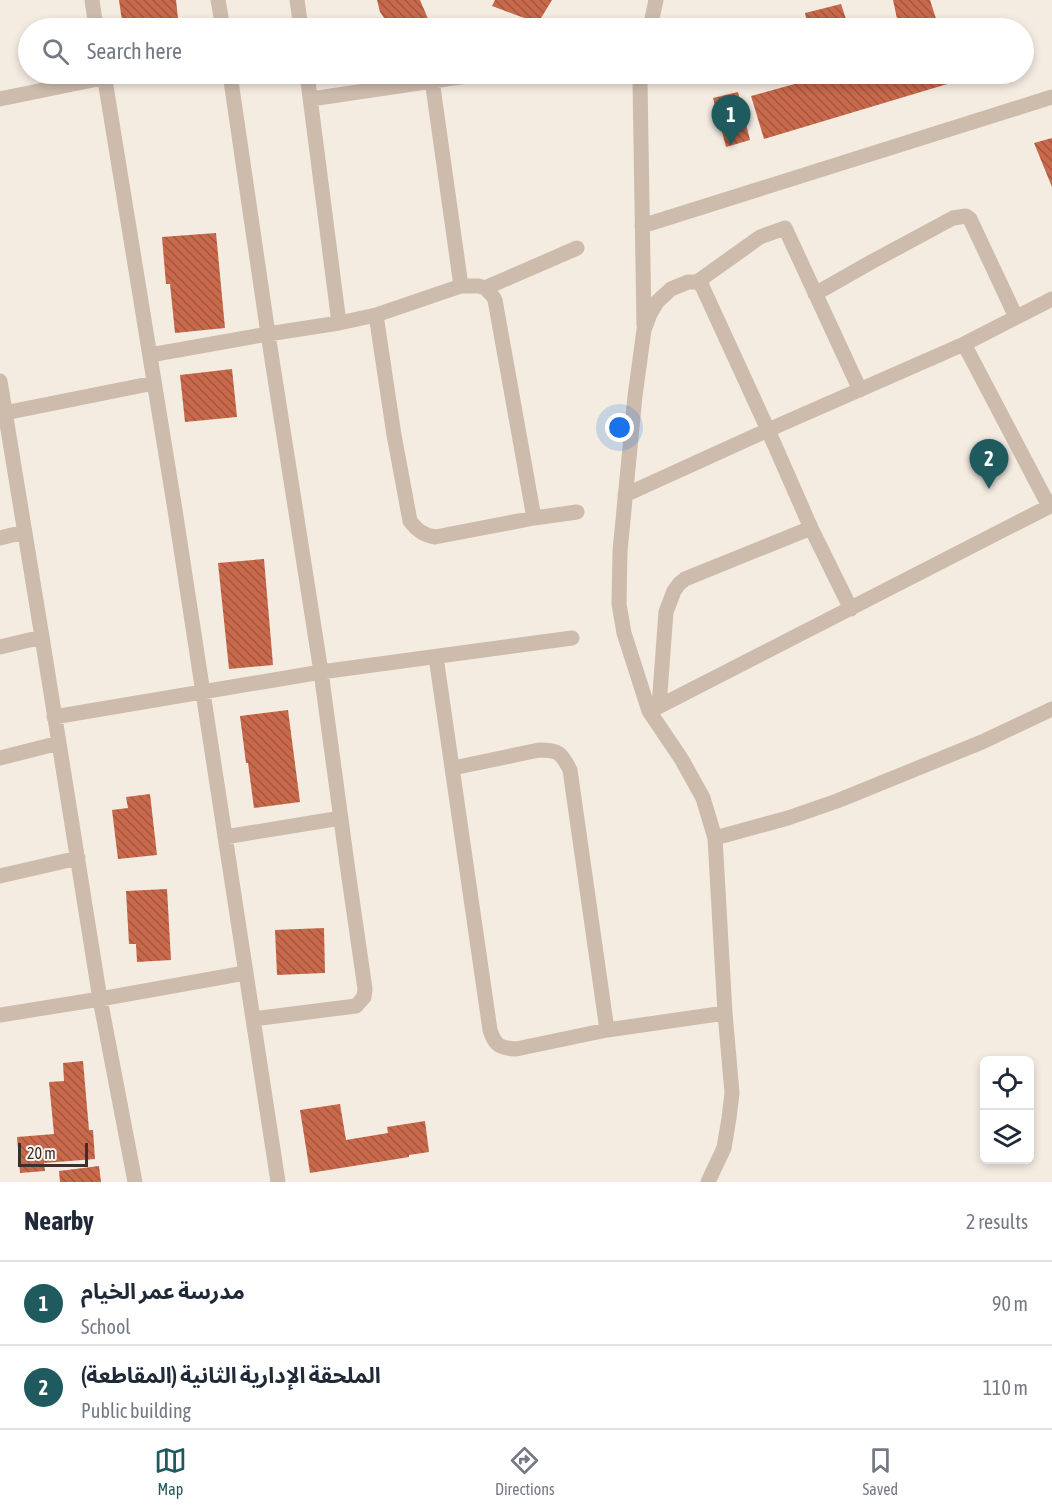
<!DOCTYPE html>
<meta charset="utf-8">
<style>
body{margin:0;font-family:"Asap Condensed","Noto Sans Arabic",sans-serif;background:#f2f2f3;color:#1f2937}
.controls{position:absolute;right:18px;bottom:18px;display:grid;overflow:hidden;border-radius:9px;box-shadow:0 3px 9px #0003}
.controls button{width:54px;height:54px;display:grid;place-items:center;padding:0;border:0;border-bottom:2px solid #e0e1e3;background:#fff;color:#1f2937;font:30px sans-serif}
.scale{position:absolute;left:18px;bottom:15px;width:70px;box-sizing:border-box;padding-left:6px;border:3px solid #3b302b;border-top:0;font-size:16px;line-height:21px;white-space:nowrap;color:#3b302b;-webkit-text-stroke:4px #fbf5ee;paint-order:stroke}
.you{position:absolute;left:620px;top:428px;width:21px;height:21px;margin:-15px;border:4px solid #fff;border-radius:50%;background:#1a73e8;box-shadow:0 0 0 9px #1a73e833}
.badge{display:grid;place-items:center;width:39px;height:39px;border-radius:50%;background:#1f5a5e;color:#fff;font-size:20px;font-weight:700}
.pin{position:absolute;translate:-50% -50px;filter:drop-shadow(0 2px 3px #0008)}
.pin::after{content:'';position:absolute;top:32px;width:21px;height:18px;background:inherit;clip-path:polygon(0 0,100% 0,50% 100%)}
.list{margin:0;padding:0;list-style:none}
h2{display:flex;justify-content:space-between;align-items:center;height:78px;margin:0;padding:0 24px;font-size:26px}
h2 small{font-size:20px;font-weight:400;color:#747a83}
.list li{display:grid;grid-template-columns:39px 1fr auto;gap:18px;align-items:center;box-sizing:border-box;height:84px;padding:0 24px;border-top:2px solid #e0e1e3}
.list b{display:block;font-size:22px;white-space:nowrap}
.list p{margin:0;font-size:20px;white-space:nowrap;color:#747a83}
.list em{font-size:20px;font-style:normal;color:#747a83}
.icon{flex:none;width:33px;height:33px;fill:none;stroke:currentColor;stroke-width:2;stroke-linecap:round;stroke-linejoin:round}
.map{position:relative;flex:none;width:1052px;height:1182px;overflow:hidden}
.search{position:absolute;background:#fff;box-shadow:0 3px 9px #0003;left:18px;right:18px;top:18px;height:66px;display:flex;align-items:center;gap:15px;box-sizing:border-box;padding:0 21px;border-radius:33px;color:#747a83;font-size:22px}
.sheet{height:246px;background:#fff}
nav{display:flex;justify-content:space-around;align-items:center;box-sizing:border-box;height:84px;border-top:2px solid #e0e1e3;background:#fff;font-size:16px;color:#747a83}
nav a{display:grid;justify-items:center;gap:3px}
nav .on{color:#1f5a5e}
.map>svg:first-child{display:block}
</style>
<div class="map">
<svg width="1052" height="1182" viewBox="0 0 1052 1182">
<defs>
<pattern id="building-back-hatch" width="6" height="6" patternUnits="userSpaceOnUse" patternTransform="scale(1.5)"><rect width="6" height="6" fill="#c8694b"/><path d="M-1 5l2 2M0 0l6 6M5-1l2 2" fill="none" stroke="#a4573f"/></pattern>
</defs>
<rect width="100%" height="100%" fill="#f4ebe1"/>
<path fill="url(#building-back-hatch)" d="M119,0H176L179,28H123Z
M377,0H420L432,28H391L380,12Z
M495,0H552L538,23L492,6Z
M893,0H930L939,28H899Z
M841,4L849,28H808L805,13Z
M819,74H952L954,82L764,139L751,96L820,77Z
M738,92L750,140L726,147L713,98Z
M1052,138V187L1034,143Z
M216,233L225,328L175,333L170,284H166L162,237Z
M232,369L237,417L185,422L180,375Z
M264,559L273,665L229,669L218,563Z
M288,710L300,802L254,808L248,763H246L240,716Z
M150,794L157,855L118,859L112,810L128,808L126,797Z
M167,889L171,960L137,962L136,944H129L126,891Z
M324,928L325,973L277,975L275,930Z
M83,1061L89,1130H93L95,1159L44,1163L45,1171L20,1173L17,1137L54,1134L49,1082L64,1081L63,1063Z
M340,1104L346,1140L388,1133L387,1127L425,1121L429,1152L409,1155V1157L310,1173L300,1110Z
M99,1166L101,1182H60L59,1171Z"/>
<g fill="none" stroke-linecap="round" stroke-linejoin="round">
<path stroke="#cdbbac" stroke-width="15" d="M92,0L96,28
M218,0L223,28
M297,0L301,28
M650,28L656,0
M104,74L175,510L278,1182
M230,74L268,334L321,672L348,871L365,989L364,997L356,1006L253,1019
M307,74L339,323
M641,74L640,81L644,325
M432,80L461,286
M0,99L122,74
M311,99L480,74
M642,226L1052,97
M697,282L760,237L785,228L860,390
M485,288L577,248
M815,294L873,261L953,218L966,216L970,219L1016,317
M376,315L394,435L410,521C417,530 423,535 435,537L534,518L577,512
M964,344L1049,506
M150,355L268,334L339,323L376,315L461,286H479L485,288L492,295L495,300L534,518
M0,381L42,637L100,999L135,1182
M0,414L154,383
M625,495L768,430L702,286L697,282H688L671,289L657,302L650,314L644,330L635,396L620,551L619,604L624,633L649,711L682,760L703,798L715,838L725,1013L732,1093L729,1118L724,1148L708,1182
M811,528L851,609
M0,538L24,532
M0,647L42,637
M436,657L490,1030C495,1046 500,1048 516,1049L607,1030L725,1013
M659,706L666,612L674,591L679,584L685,579L811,528L768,430L964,344L1052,299
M652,710L1052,505
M54,717L321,672L572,638
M0,758L59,743
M453,768L539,750C558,750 561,752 570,770L607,1030
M225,837L341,818
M715,838L788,818L837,801L982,742L1052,709
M0,876L78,858
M0,1015L100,999L245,973"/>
</g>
</svg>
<div class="controls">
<button><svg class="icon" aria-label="locate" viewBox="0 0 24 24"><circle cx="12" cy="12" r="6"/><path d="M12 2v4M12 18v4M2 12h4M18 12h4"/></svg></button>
<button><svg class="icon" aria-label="layers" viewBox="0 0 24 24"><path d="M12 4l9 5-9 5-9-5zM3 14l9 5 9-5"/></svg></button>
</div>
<div class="scale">20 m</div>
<div class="you"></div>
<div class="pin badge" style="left:731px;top:145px">1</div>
<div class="pin badge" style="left:989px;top:489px">2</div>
<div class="search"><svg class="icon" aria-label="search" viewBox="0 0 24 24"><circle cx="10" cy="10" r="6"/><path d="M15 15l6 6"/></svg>Search here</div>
</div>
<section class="sheet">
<h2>Nearby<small>2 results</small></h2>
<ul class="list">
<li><span class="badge">1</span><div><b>مدرسة عمر الخيام</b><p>School</p></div><em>90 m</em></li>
<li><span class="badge">2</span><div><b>الملحقة الإدارية الثانية (المقاطعة)</b><p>Public building</p></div><em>110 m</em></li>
</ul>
</section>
<nav>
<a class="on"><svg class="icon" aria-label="map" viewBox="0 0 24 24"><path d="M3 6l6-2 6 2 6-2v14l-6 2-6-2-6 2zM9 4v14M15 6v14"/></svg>Map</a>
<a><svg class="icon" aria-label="directions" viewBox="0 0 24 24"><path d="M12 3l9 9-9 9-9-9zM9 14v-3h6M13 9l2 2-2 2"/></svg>Directions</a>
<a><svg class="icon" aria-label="saved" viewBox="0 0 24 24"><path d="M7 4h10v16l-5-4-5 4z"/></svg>Saved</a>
</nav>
